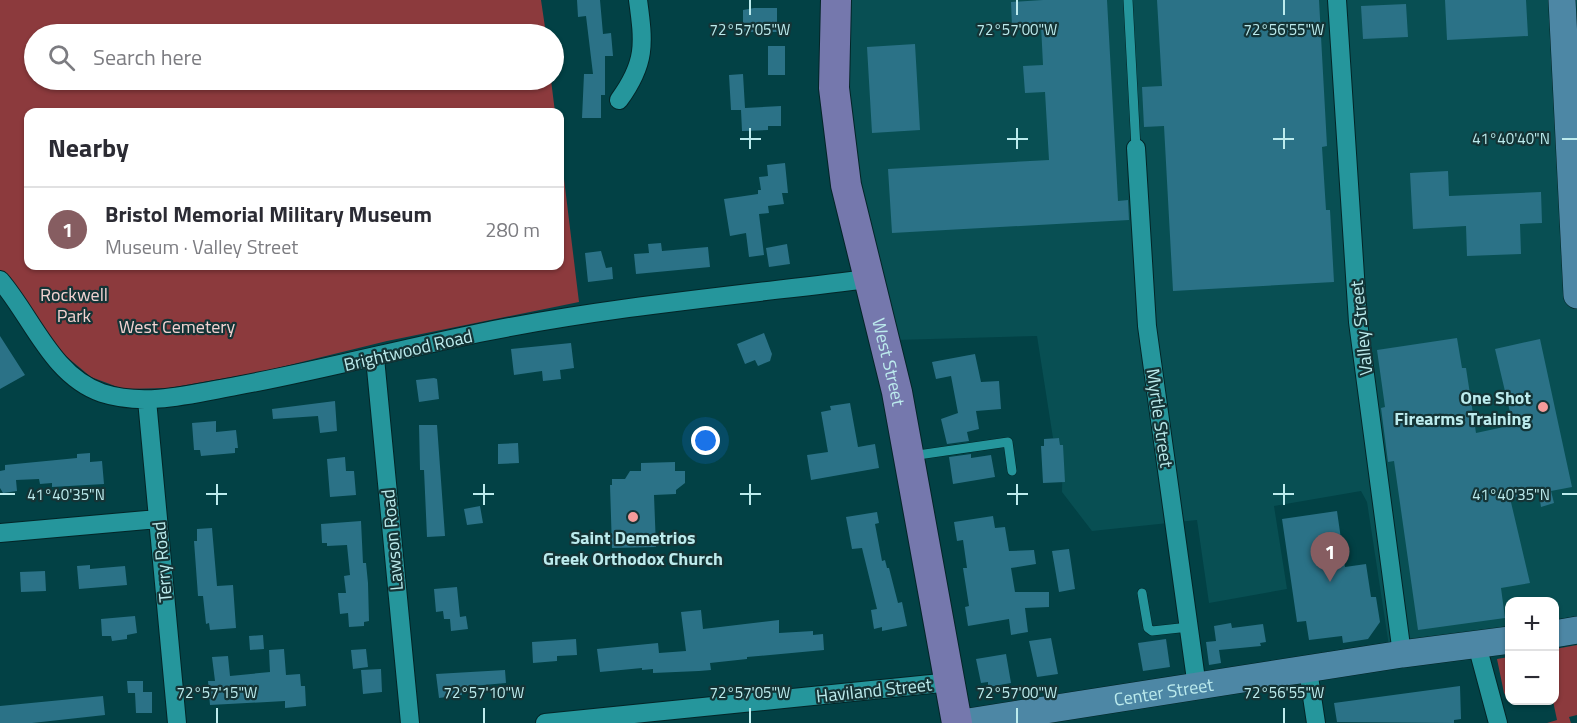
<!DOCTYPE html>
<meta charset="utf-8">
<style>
body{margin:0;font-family:"Titillium Web",sans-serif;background:#f7f7f7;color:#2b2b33}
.controls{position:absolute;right:18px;bottom:18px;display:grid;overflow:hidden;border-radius:12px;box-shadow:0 2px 4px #0004}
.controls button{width:54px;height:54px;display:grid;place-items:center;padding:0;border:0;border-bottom:2px solid #e1e1e2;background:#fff;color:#2b2b33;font:30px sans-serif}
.you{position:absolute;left:706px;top:441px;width:21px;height:21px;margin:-15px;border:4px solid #fff;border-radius:50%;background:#1a73e8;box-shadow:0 0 0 9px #1a73e833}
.badge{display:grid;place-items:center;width:39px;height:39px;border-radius:50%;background:#865d61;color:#fff;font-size:20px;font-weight:700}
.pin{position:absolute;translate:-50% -50px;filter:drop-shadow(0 2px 3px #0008)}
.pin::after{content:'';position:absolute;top:32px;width:21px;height:18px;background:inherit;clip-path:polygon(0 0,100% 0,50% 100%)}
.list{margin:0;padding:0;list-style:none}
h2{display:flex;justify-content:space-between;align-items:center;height:78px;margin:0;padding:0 24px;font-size:26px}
h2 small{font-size:20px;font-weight:400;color:#7c7c81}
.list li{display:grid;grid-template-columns:39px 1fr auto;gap:18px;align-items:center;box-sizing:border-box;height:84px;padding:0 24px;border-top:2px solid #e1e1e2}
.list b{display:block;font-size:22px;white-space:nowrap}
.list p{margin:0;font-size:20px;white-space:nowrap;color:#7c7c81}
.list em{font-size:20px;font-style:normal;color:#7c7c81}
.icon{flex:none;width:33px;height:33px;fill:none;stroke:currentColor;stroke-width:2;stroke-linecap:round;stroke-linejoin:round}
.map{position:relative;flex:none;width:1577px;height:723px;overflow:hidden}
.search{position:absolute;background:#fff;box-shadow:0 2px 4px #0004;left:24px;top:24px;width:540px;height:66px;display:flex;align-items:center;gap:15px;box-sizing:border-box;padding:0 21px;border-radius:33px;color:#7c7c81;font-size:22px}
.panel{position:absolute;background:#fff;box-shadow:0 2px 4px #0004;left:24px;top:108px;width:540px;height:162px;border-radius:12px}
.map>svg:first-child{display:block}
</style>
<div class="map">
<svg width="1577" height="723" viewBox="0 0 1577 723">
<rect width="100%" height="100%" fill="#024145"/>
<path fill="#084f53" d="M822,0H1577V616L1555,620L1554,602H1510L1509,627L1389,646L1367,502L1361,491L1274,506L1287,589L1209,603L1197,520L1092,531L1062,492L1063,445H1060L1059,438H1053L1037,336L896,340L876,268Z"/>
<path fill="#8c3a3d" d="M0,0H541L546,34H34V80H551L555,112H28V266H560V146L579,302L387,341L261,372L169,388L123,389L91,377L62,353L0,272Z
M1577,645V715L1569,717L1571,723H1547L1557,720L1553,701L1555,649Z
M1509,657H1510L1509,700L1504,693L1497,659Z"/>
<path fill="#2b7287" d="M577,0H600L603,34L611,33L613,56H605V95H601V118H582L584,74H593L586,16L578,17Z
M1043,0H1107L1118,201L1128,200L1129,220L892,233L888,169L1049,160L1045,92L1025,93L1023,66L1043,65L1041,25L1012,27L1011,2Z
M1157,0H1319L1327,146L1322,147L1326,210H1330L1334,282L1173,291L1164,126L1144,127L1142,87L1162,86Z
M1445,0H1526L1528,36L1447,40Z
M1406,4L1408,37L1363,39L1361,6Z
M754,8H777V32H743V10Z
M915,44L920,130L872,133L867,47Z
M768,46H785V75H768Z
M743,74L745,108L781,106V126H768V130L742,131L741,110H731L729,75Z
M785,163L788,193H782L784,204L768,206L769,213L759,214L764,255L749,257L746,233L730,236L724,199L758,194V190H761L759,177L768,176L767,165Z
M1448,171L1449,196L1541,192L1542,223L1520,224L1521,254L1467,256L1466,226L1413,229L1410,173Z
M661,243L662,251L708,247L710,267L636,274L634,254L649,253L648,244Z
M787,244L790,264L769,267L766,248Z
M601,251L606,268L612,267L613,279L588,282L585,253Z
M764,333L772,354L770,361L758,366L755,360L745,364L737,344Z
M0,336L25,375L0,389Z
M1457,338L1462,368H1466L1476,433L1513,425L1495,349L1540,339L1572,487L1551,491L1554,503L1541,507L1539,493L1510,498L1530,583L1501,588L1505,618L1418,630L1394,461L1388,462L1381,408L1385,407L1377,350Z
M571,343L574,368L560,370L561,379L543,381L542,371L514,375L511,349Z
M975,354L981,382L999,381L1001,409L976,411L979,429L967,432L969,441L947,444L941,419L958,413L951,376L936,379L932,362Z
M434,378L437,379L439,399L419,402L416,380Z
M335,401L337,431L320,433L318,416L273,419L272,409Z
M850,403L858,447L875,444L879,468L811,480L807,455L828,452L821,412L831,410L830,406Z
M216,421V432L236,430L238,448H235V453L201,456L200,450H194L192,423Z
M419,425H437L445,536L427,537L424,470H420Z
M1059,438L1060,445H1063L1065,482L1043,483L1041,446H1044V439Z
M518,443L519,463L498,464V444Z
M90,453V462L102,461L104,484L52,487V483L40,484L39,479L16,480L17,491L3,493L0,488V471L5,470V465L77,458V454Z
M971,454V458L991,455L995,477L953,484L949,457Z
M345,457L346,471H354L356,495L330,497L327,459Z
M675,462V471H685V483L676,490V494L654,495L656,547L612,548L610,485H612V479H625L630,471H641V463Z
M480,506L483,523L467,525L464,509Z
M1337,511L1345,567L1366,564L1371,597H1376L1380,622L1368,639L1343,643L1342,636L1309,640L1306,621L1297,622L1282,519Z
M877,512L879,523L875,524L882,561L885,560L887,568H889L898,603L902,602L907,626L882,631V627L874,629L871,610L877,609L862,548L852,549L846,517Z
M993,516L995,528L1005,527L1009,551L1034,550L1036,564L1011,568L1015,592H1049V607L1025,608L1028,632L1011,635L1009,619L968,626L965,607L969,606L963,568H967L963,540L957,541L954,522Z
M361,521L363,563H366L368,583L369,621L364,622V626L349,627L348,613L340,614L338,593H346L344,576L350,575L347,545L327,546V543H322L321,524Z
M212,528L217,586L233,585L236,628L210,630L209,623L206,624L203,596H198L194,541H197V529Z
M1069,549L1075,589L1059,592L1052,551Z
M90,565V569L125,566L127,585L79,589L77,566Z
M45,571L46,591L21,592L20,572Z
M457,587L460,617L466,616L468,629L451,631L450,619H444L443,611L436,612L434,589Z
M701,610L703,629L779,620V633L813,631V635L823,634L824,650L747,657V659L710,663L711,670L699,671L653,673V669L642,670V668L600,672L597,649L658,643L659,653L686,651L681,612Z
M135,616L137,633L127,635V639L112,641L111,636H102L101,619Z
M1231,623L1232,628L1263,624L1266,642L1260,643L1261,646L1219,650L1221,663L1209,665L1206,642L1216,641L1214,626Z
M263,635L264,649L250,650L249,636Z
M1051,638L1058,674L1037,677L1029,641Z
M576,639L577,655L557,656V661L533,663L532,642Z
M1166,639L1170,667L1143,671L1138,643Z
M284,649L286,675L300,674L301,686H305L306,706L285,708V701L210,705L208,681H215L212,657L228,656L230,676L270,672L269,650Z
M366,649L368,667L353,669L351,650Z
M1006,654L1011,683L988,687V682L981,683L976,659Z
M381,669L382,692L363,694L361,670Z
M505,670L506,683L461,687L462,695L439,698L436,674Z
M127,681H143V692H152V713H136L135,693H128Z
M1460,686L1461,719L1454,720V723L1337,722L1334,703Z
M103,696L105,715L32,723H0V706Z"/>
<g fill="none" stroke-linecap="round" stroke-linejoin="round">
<defs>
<path id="lane" d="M1128,0L1136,148
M911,456L1008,442L1012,471
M1142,593L1148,628L1152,631L1189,627"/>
<path id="street" d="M1337,0L1358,322L1402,654
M619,100C646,63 644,44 638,0
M1136,148L1147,326L1197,687
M0,280C32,317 52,376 102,393C145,407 192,394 236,386C317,371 397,350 479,333C607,307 739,295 868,279
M375,358L410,723
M147,400L177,723
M0,533L158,519
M1477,645L1498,723
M1308,670L1316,723
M545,723L951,682"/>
<g id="secondary">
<path d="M1562,0L1577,295"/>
<path d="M1554,634L1577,630"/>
<path id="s1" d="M962,723L1402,654L1510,640"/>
</g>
<g id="primary">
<path id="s2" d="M836,0L834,88L846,185L897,392L957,723"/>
</g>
</defs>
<use href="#lane" stroke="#032527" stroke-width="10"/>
<use href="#street" stroke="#032527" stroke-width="20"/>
<use href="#secondary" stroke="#032527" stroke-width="28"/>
<use href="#primary" stroke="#032527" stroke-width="32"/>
<use href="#lane" stroke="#25969c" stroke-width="9"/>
<use href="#street" stroke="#25969c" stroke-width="18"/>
<use href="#secondary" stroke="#4d87a5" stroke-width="27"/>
<use href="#primary" stroke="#7578ad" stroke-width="30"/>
</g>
<path fill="none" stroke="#bcebed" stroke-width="2" d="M750,0V15M1017,0V15M1284,0V15M750,128V149M1017,128V149M1284,128V149M740,139H761M1007,139H1028M1273,139H1294M1562,139H1577M217,484V505M484,484V505M750,484V505M1017,484V505M1284,484V505M0,494H15M206,494H227M473,494H494M740,494H761M1007,494H1028M1273,494H1294M1562,494H1577M217,708V723M484,708V723M750,708V723M1017,708V723M1284,708V723"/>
<g fill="#f59b9a" stroke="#143436" stroke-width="2">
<circle cx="1543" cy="407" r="6"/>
<circle cx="633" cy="517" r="6"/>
</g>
<g text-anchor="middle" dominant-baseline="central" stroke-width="4.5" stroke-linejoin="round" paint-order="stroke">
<g font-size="18" fill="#f3d3d2" stroke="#143436">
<text x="74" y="294">Rockwell<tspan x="74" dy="21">Park</tspan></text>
<text x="177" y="326">West Cemetery</text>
</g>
<g font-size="18" fill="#bcebed" stroke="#143436">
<text transform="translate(1361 328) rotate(-96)">Valley Street</text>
<text transform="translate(408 350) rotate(-13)">Brightwood Road</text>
<text stroke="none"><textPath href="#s2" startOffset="368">West Street</textPath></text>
<text transform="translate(1160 418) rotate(82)">Myrtle Street</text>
<text transform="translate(392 540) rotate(-95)">Lawson Road</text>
<text transform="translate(162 562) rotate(-95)">Terry Road</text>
<text transform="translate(874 690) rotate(-6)">Haviland Street</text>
<text stroke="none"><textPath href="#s1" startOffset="204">Center Street</textPath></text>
</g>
<g font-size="18" font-weight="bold" fill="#bcebed" stroke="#143436" text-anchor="end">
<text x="1531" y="397">One Shot<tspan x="1531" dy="21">Firearms Training</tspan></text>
<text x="633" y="537" text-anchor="middle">Saint Demetrios<tspan x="633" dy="21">Greek Orthodox Church</tspan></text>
</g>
</g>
<g font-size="15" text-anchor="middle" fill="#bcebed" stroke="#143436" stroke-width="4.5" stroke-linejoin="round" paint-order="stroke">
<text x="750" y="35">72°57'05"W</text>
<text x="1017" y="35">72°57'00"W</text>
<text x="1284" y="35">72°56'55"W</text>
<text x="1511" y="144">41°40'40"N</text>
<text x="66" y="500">41°40'35"N</text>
<text x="1511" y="500">41°40'35"N</text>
<text x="217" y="698">72°57'15"W</text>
<text x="484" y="698">72°57'10"W</text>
<text x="750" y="698">72°57'05"W</text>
<text x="1017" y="698">72°57'00"W</text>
<text x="1284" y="698">72°56'55"W</text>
</g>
</svg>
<div class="controls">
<button>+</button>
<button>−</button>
</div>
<div class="you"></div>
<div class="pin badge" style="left:1330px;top:582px">1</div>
<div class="search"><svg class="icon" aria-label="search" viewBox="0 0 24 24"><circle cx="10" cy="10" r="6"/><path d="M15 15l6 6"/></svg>Search here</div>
<section class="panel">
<h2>Nearby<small></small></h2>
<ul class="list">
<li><span class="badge">1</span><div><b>Bristol Memorial Military Museum</b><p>Museum · Valley Street</p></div><em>280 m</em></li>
</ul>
</section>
</div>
